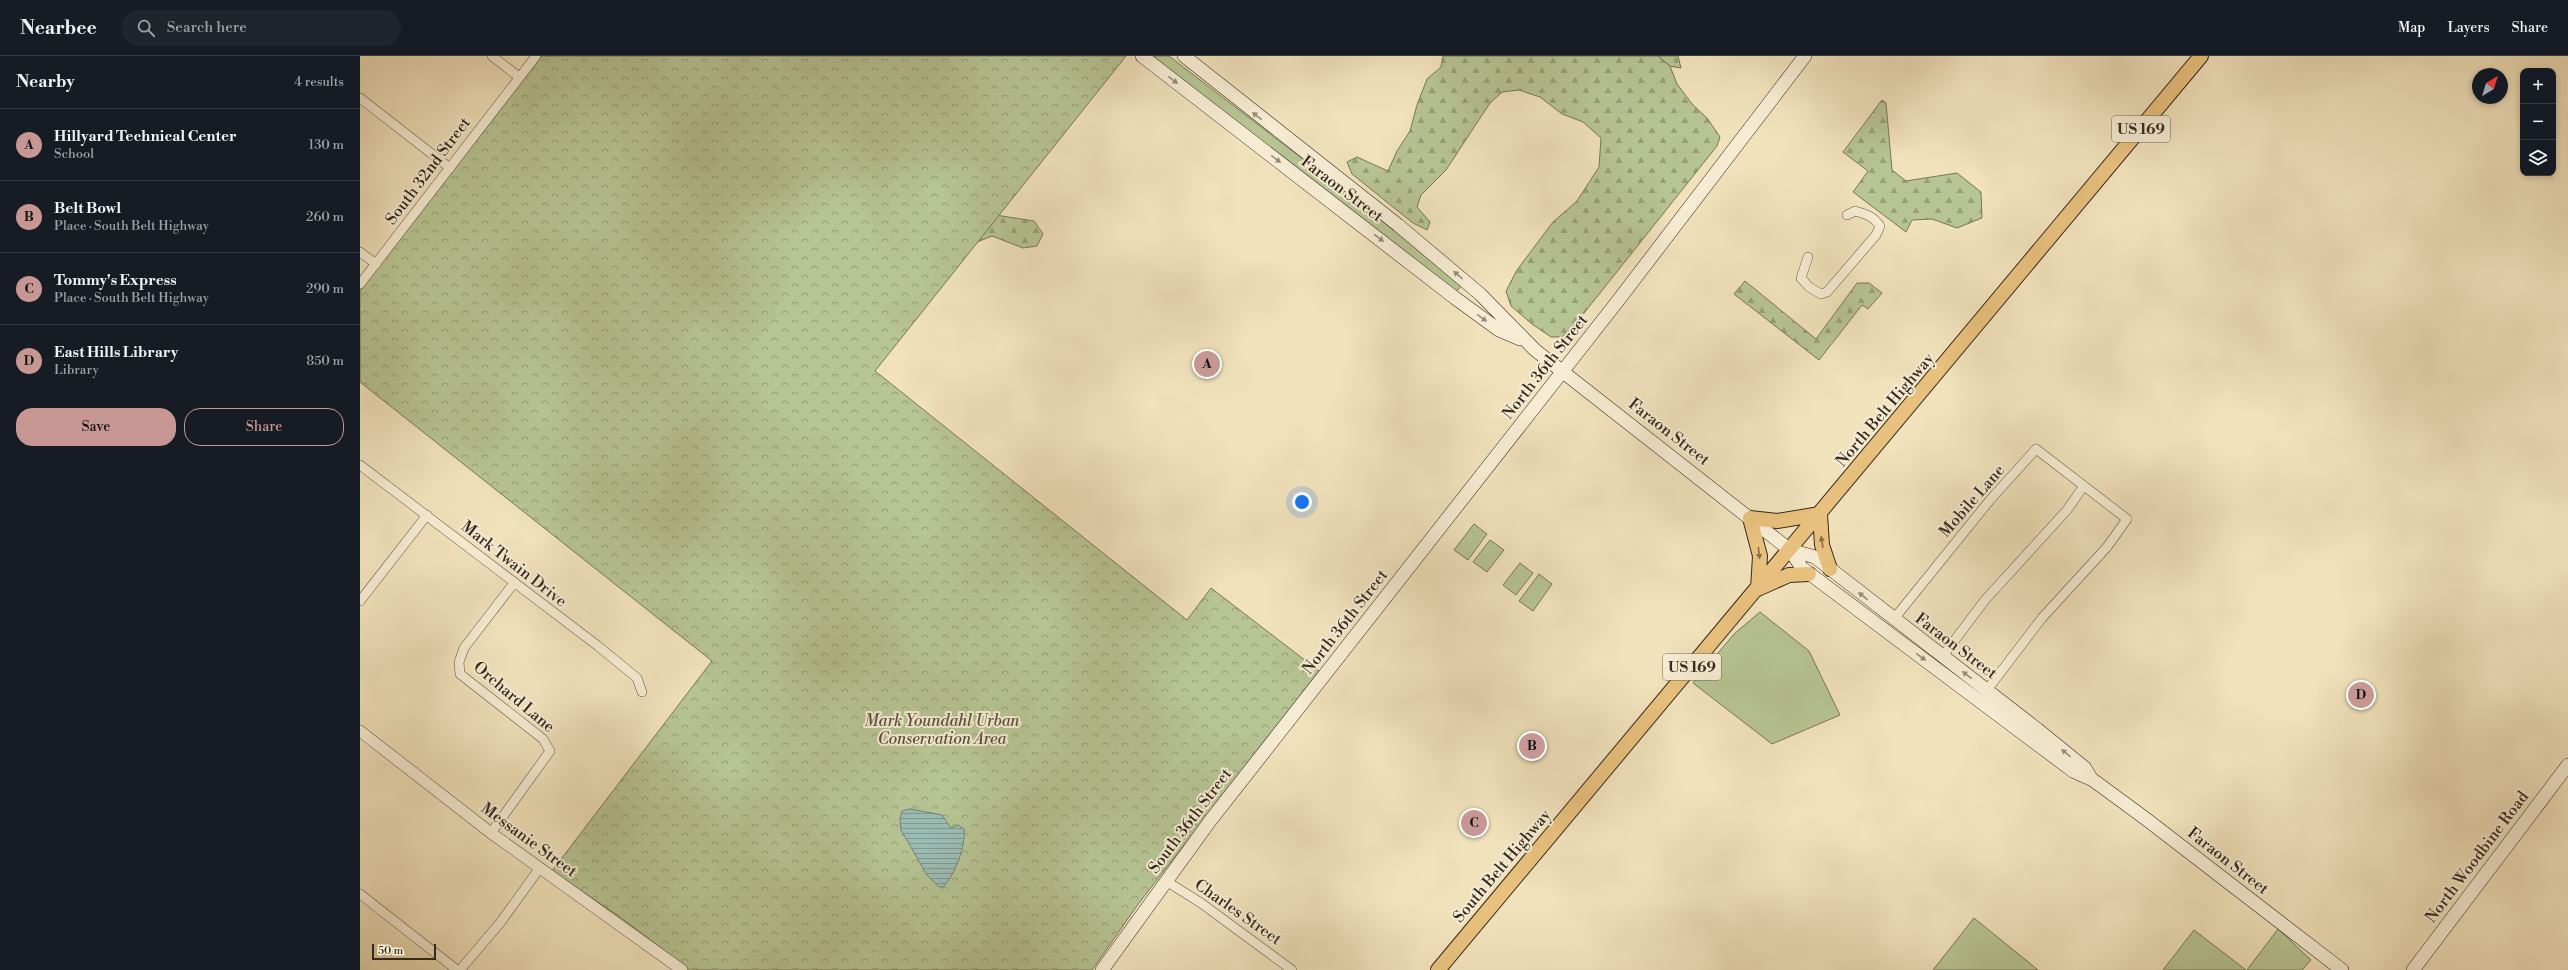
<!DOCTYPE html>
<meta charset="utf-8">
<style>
body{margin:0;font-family:"Libre Bodoni",serif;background:#20242c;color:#f1f3f6}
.controls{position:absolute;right:12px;top:12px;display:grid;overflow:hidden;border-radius:8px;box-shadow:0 2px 6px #0003}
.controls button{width:36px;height:36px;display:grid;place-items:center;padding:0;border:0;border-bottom:1px solid #363941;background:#171b24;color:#f1f3f6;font:20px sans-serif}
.compass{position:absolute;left:2112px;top:12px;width:36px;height:36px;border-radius:50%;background:#171b24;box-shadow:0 2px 6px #0003;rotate:38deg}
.scale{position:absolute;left:12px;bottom:10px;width:64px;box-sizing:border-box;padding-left:4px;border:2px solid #342a20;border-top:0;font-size:11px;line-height:14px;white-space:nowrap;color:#342a20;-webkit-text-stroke:3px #f6ecd3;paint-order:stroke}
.you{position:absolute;left:942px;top:446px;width:14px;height:14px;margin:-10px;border:3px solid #fff;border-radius:50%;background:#1a73e8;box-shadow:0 0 0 6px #1a73e833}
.badge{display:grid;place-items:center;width:26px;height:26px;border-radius:50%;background:#c59692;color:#111;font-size:13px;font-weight:700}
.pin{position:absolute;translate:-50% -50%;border:2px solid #fff;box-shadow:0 1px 4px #0006}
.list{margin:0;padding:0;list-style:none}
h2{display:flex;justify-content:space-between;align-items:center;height:52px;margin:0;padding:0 16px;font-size:17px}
h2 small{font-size:13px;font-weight:400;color:#9ea1a6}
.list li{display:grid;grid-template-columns:26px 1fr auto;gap:12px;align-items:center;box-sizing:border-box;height:72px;padding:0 16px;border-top:1px solid #363941}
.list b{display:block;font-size:15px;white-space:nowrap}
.list p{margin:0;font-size:13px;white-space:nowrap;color:#9ea1a6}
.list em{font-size:13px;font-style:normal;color:#9ea1a6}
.actions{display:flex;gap:8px;padding:12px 16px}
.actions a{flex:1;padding:9px 0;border:1px solid #c59692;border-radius:16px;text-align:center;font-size:14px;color:#c59692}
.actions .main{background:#c59692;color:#111}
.icon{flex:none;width:22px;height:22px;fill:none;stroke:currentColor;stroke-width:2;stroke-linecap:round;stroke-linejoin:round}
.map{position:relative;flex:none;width:2208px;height:914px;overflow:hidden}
header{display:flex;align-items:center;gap:24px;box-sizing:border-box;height:56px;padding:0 20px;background:#171b24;border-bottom:1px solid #363941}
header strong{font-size:19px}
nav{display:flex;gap:22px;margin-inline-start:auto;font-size:14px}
.search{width:280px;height:36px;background:#20242c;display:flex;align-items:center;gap:10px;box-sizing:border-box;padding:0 14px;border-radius:22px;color:#9ea1a6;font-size:15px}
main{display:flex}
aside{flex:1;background:#171b24}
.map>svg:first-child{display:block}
</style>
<header>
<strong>Nearbee</strong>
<div class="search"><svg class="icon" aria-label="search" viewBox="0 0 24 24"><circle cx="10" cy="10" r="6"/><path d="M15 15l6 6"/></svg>Search here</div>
<nav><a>Map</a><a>Layers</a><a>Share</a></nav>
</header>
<main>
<aside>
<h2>Nearby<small>4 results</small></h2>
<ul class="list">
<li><span class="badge">A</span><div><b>Hillyard Technical Center</b><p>School</p></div><em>130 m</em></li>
<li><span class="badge">B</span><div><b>Belt Bowl</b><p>Place · South Belt Highway</p></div><em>260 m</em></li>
<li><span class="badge">C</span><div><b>Tommy's Express</b><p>Place · South Belt Highway</p></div><em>290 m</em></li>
<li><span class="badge">D</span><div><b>East Hills Library</b><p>Library</p></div><em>850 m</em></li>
</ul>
<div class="actions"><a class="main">Save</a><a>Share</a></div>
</aside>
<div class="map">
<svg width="2208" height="914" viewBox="0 0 2208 914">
<defs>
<pattern id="forest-firs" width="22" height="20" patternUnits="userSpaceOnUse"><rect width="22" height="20" fill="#b7c493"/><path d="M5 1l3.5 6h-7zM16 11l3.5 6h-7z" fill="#969f78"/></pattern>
<pattern id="cemetery-stones" width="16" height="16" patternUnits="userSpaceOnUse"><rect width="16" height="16" fill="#b7c493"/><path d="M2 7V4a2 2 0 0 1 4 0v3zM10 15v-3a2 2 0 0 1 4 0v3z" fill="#969f78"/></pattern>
<pattern id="park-crowns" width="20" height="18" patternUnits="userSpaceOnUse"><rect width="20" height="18" fill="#b7c493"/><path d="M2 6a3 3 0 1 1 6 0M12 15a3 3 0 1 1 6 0" fill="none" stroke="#969f78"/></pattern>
<pattern id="water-rules" width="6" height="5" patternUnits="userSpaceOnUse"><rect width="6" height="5" fill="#9bbdb4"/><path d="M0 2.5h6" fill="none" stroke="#7f9a92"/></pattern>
</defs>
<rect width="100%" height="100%" fill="#f1e2bc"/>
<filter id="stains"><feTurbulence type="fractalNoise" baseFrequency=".005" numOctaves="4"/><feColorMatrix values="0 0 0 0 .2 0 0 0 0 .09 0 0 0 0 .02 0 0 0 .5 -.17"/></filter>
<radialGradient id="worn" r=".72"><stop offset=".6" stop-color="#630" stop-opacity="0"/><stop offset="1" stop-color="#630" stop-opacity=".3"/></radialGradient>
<path fill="#b7c493" stroke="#76775a" d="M790,0H809L987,137L1102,229L1096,236Z
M1114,468L1127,478L1108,504L1094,494Z
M1130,484L1144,494L1127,516L1113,506Z
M1160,507L1173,517L1156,539L1143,529Z
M1179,518L1192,528L1173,555L1159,545Z
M1400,556L1449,595L1480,659L1412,688L1333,627L1374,578Z
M1614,862L1678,914H1573Z
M1918,873L1951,904L1942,914H1887Z
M1834,874L1886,914H1803Z"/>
<path fill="url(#forest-firs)" stroke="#76775a" d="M1083,0H1298L1310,10L1317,28L1333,49L1347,62L1360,81L1357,90L1213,271L1202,281H1191L1172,268L1151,250L1146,235L1157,214L1193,166L1217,145L1239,111L1241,82L1223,66L1202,58L1180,41L1159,34L1142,36L1130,47L1086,114L1061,139L1057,151L1070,166L1067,174L1053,167L992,118L987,106L997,101L1028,115L1037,95L1050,75L1057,49L1067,23L1081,11Z
M1522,44L1526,47L1532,114L1546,125L1597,117L1621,136L1622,162L1597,172L1572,163L1552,164L1546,176L1493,136L1508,115L1483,96Z
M629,158L674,165L683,178L677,190L663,192L632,180L617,186Z
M1385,225L1456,283L1497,227H1509L1522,237L1508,253L1502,249L1459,304L1374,238Z"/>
<path fill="url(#cemetery-stones)" stroke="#76775a" d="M1298,0H1318L1321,12L1310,10Z"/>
<path fill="url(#park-crowns)" stroke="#76775a" d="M182,0H766L515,315L827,564L851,532L959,615L779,847L732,914H330L260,861L192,815L352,605L0,326V235Z"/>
<path fill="url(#water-rules)" stroke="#728279" d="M550,753L582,759L591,772L598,769L604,773C606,790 595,819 583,831H579L567,819L541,774L540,763L542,755Z"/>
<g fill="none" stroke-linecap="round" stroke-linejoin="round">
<defs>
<path id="minor" d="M132,0L159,21
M0,42L90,112
M0,196L16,208
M1448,201L1441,222L1449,231L1461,238L1467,236L1516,179L1520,170C1513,160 1506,158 1495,155L1487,159
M0,228L176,0
M0,409L238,590L277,622L282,636
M0,545L67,459
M1533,564L1630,444L1676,393L1767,463L1747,491L1682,562L1627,634
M1582,601L1625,544L1707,454L1723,431
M131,777L190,695L183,683L100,618L99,606L104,592L154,527
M806,825L841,847L932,914
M0,838L97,914
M100,914L140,867L179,813"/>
<path id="tertiary" d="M0,675L131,777L322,914"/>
<path id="secondary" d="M782,0L1095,242L1139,274L1160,283
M824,0L1038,169L1120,238L1175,294L1430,494L1442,512L1713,715L1733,724L1786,763L1982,914
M1430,494L1455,501L1677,673L1725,712L1731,722
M742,914L850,765L1257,246L1445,0
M2053,914L2208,709"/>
<path id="primary" d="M1402,531L1429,519L1449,518
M1398,533L1400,500L1390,462L1417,465L1460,458L1462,489L1470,513
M1078,914L1841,0"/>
</defs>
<use href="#minor" stroke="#635847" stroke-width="10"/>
<use href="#tertiary" stroke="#635847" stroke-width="12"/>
<use href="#secondary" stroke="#342a20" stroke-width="14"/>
<use href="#primary" stroke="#342a20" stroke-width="16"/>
<use href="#minor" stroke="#f6ecd3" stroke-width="9"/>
<use href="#tertiary" stroke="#f6ecd3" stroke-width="11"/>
<use href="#secondary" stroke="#f6ecd3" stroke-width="13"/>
<use href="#primary" stroke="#e8c17e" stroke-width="14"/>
</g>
<defs><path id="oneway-solid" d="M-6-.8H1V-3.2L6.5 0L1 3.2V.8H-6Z"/></defs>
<g fill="#958b7a">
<use href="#oneway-solid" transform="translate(813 24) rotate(38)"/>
<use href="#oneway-solid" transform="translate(897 60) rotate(-142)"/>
<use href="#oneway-solid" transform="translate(916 103) rotate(37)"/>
<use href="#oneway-solid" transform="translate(1019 182) rotate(38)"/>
<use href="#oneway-solid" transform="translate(1098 219) rotate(-140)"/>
<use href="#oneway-solid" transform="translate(1122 262) rotate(36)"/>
<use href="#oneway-solid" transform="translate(1503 540) rotate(-141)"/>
<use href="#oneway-solid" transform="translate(1561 601) rotate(36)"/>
<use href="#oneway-solid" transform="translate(1607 619) rotate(-143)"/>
<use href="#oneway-solid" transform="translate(1706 697) rotate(-141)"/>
</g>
<g fill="#856e4a">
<use href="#oneway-solid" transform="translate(1462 486) rotate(-99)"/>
<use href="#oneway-solid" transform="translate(1399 497) rotate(84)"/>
</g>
<g text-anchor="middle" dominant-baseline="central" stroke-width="4" stroke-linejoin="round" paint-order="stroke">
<g fill="#f6ecd3" stroke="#6e6456" stroke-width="1">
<rect x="1752" y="60" width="58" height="26" rx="3"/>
<rect x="1303" y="598" width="58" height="26" rx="3"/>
</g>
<g font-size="15" font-weight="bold" fill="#342a20">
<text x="1781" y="73">US 169</text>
<text x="1332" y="611">US 169</text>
</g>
<g font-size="16" fill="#342a20" stroke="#f6ecd3">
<text transform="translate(68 115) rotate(-53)">South 32nd Street</text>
<text transform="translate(982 133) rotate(37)">Faraon Street</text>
<text transform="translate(1185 311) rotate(-52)">North 36th Street</text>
<text transform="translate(1525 354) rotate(-50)">North Belt Highway</text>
<text transform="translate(1309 376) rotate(38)">Faraon Street</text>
<text transform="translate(1612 445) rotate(-49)">Mobile Lane</text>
<text transform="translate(154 508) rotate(38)">Mark Twain Drive</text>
<text transform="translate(985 566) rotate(-52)">North 36th Street</text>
<text transform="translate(1596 590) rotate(37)">Faraon Street</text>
<text transform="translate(154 641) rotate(40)">Orchard Lane</text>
<text transform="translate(830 765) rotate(-53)">South 36th Street</text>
<text transform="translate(169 784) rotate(36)">Messanie Street</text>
<text transform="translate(2117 801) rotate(-53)">North Woodbine Road</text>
<text transform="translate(1868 805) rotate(38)">Faraon Street</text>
<text transform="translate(1142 810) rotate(-50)">South Belt Highway</text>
<text transform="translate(878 856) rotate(35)">Charles Street</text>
</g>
<g font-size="16" font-style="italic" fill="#55503d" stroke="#f6ecd3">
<text x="582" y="665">Mark Youndahl Urban<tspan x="582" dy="18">Conservation Area</tspan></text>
</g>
</g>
<rect width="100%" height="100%" filter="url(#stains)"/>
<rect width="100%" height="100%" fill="url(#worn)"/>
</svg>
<div class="controls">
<button>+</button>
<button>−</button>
<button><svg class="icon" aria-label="layers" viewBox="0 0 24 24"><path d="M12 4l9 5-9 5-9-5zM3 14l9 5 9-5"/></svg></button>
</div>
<svg class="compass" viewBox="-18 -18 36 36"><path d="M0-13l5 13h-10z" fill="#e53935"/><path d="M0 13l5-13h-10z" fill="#9ea1a6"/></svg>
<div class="scale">50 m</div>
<div class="you"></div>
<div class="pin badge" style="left:847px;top:308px">A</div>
<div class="pin badge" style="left:1172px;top:690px">B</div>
<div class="pin badge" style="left:1114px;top:767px">C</div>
<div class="pin badge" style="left:2001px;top:639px">D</div>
</div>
</main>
